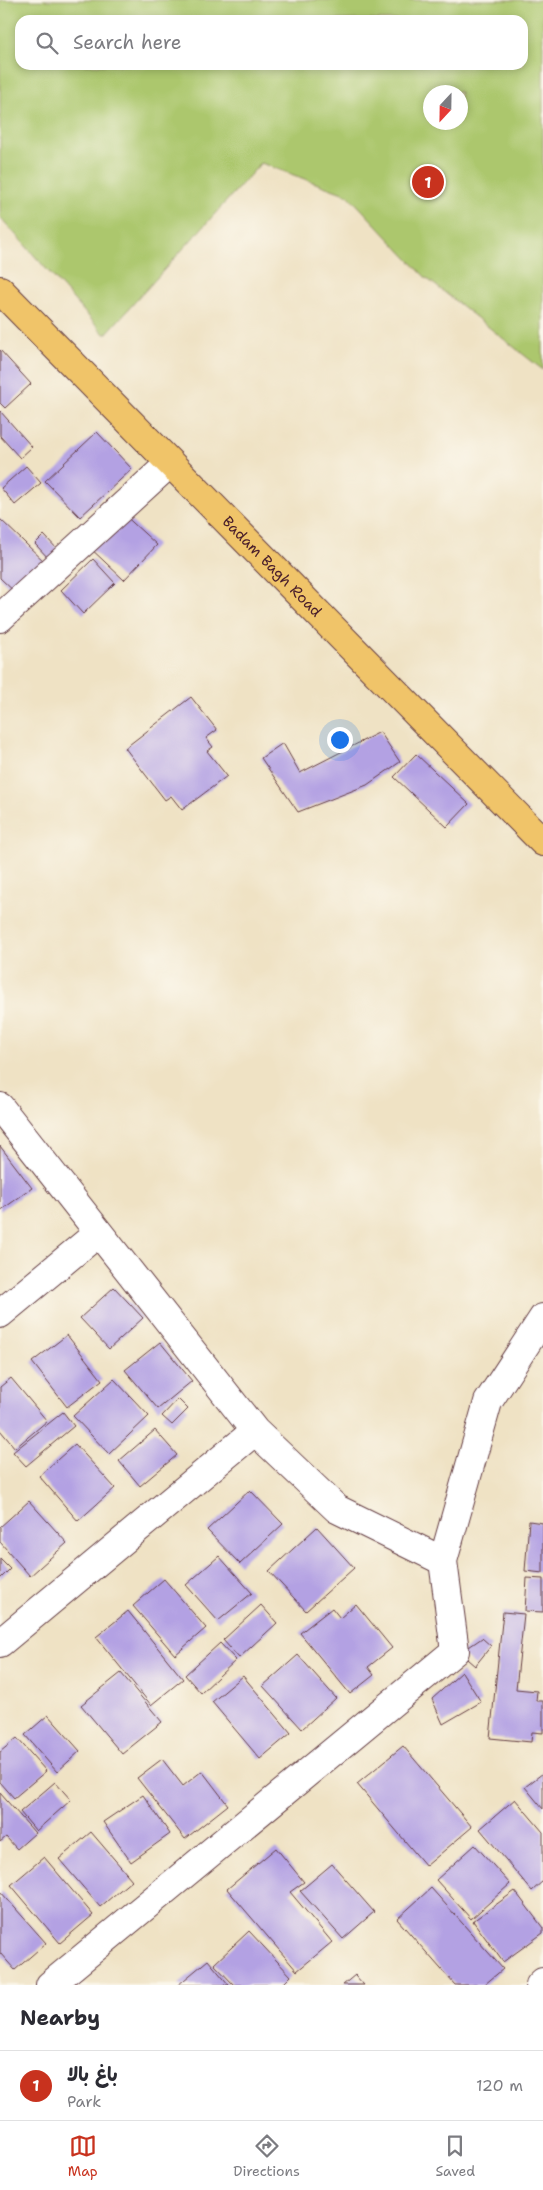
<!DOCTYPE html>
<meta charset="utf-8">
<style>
body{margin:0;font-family:"Shantell Sans","Playpen Sans Arabic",sans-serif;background:#f2f2f3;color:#2b2b33}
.compass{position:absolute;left:423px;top:85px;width:45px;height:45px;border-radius:50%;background:#fff;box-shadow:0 2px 8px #0003;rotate:202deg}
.you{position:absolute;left:339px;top:739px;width:18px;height:18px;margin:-12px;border:4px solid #fff;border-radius:50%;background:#1a73e8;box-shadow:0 0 0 8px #1a73e833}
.badge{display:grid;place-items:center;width:32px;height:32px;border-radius:50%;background:#c8321e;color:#fff;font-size:16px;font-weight:700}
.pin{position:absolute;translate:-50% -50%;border:2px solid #fff;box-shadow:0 1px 5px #0006}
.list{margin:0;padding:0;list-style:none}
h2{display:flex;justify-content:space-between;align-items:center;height:65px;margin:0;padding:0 20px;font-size:21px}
h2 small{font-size:16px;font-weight:400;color:#7c7c81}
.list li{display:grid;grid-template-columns:32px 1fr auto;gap:15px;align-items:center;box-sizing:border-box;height:70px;padding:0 20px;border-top:1px solid #e1e1e2}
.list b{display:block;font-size:19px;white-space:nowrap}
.list p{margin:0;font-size:16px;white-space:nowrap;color:#7c7c81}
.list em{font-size:16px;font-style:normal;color:#7c7c81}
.icon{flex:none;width:28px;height:28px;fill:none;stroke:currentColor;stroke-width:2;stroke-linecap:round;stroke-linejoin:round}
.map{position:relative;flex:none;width:543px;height:1985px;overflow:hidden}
.search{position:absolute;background:#fff;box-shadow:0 2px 8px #0003;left:15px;right:15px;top:15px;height:55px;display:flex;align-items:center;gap:12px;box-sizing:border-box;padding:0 18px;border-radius:15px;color:#7c7c81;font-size:19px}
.sheet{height:135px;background:#fff}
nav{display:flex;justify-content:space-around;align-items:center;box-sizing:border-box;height:70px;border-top:1px solid #e1e1e2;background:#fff;font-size:14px;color:#7c7c81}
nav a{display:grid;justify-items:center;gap:2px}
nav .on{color:#c8321e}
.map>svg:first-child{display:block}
</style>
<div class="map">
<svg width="543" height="1985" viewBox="0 0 543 1985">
<rect width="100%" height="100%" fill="#fbf7ec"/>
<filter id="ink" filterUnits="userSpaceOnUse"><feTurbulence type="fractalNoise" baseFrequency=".02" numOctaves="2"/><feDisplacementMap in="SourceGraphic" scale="10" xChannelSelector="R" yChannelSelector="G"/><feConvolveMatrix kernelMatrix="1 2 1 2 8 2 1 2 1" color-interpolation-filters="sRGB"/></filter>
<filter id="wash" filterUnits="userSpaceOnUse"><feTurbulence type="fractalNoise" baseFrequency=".0096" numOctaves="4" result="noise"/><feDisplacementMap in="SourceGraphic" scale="20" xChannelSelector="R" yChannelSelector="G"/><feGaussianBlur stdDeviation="1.12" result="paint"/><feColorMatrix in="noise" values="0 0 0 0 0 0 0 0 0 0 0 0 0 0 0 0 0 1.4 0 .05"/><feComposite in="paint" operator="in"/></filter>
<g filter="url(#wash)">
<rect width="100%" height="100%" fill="#efe2c4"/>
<path fill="#acc76d" stroke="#7b734c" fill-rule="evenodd" d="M0,0H543V370L425,277L348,195L261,163L105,335L0,217ZM20,20H523V65H20ZM430,92H460V122H430Z"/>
<g id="blocks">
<path fill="#b3a1e3" d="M0,350L31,384L5,408L0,403Z
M0,411L32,447L20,458L0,436Z
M97,432L132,469L80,517L45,481Z
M26,466L41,483L15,505L1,488Z
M120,511L157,545L124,580L87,545Z
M0,519L49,566L19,596L0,578Z
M44,535L60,552L51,561L35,544Z
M93,559L115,583L83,614L61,590Z
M191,697L217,730L206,738L213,747L207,751L227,776L182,810L171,796L165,800L125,748Z
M380,732L400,762L367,785L298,812L261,758L283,743L300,773Z
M416,754L469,804L447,827L394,777Z
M0,1146L32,1188L0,1211Z
M114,1287L143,1318L109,1349L80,1318Z
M67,1335L102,1380L67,1407L32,1362Z
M160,1342L192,1381L158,1409L125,1370Z
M11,1378L47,1421L15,1448L0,1430V1387Z
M114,1379L149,1416L109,1454L73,1416Z
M178,1399L188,1409L172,1425L162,1416Z
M63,1412L74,1426L26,1466L13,1452Z
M155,1430L177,1455L140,1486L119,1461Z
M75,1444L115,1488L78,1521L39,1476Z
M250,1490L283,1524L240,1564L207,1530Z
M29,1501L67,1543L30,1576L0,1542V1527Z
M529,1521L543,1523V1573L525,1571Z
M317,1527L354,1568L306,1611L269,1571Z
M219,1556L252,1593L218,1621L186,1585Z
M0,1559L10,1569L0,1579Z
M527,1578L543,1579V1612L525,1611Z
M164,1579L206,1628L175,1655L133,1606Z
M356,1604L392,1648L368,1667L374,1675L350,1694L300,1633L332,1608L340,1618Z
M261,1605L277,1623L239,1658L223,1640Z
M128,1611L183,1679L151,1705L96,1637Z
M503,1612L524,1614L516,1689L537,1691L536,1701H543V1733L532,1732L531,1742L490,1738Z
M482,1638L491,1646L475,1666L460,1653Z
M220,1643L236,1660L201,1693L185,1675Z
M298,1655L336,1698L302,1729L263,1686Z
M462,1672L481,1702L443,1724L432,1699Z
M121,1673L162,1722L122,1754L81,1705Z
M243,1676L291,1733L260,1759L212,1702Z
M48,1715L80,1751L57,1772L25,1735Z
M17,1738L46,1771L14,1798L0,1782V1752Z
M403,1746L472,1827L426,1866L357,1784Z
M162,1759L183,1786L202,1771L228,1805L185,1839L137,1778Z
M543,1773V1809L525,1787Z
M55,1782L71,1800L36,1831L20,1812Z
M0,1793L35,1833L17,1849L6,1837L0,1842Z
M143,1795L170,1834L131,1862L103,1822Z
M515,1799L543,1832V1881L532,1891L480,1829Z
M91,1832L132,1880L100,1907L59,1859Z
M475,1845L510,1884L471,1919L436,1880Z
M276,1848L304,1882L290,1892L332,1942L297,1971L227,1889Z
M44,1857L93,1915L60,1943L11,1885Z
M332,1864L374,1912L343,1939L300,1891Z
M431,1888L503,1969L484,1985H455L397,1919Z
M0,1891L46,1943L15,1970L0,1953Z
M515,1891L543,1928V1933L503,1962L473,1921Z
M249,1931L291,1976L282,1985H234L214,1964Z
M208,1960L229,1985H178Z
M355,1975L364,1985H343Z"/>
</g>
</g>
<g filter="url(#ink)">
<use href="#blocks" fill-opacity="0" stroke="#633c42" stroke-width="1"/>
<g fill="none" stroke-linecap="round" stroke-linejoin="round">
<defs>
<path id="minor" d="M0,618L169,464
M0,1107L255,1431L337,1509L443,1561
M0,1314L98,1233
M0,1643L255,1431
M50,1985L455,1651L443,1561L488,1402L543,1318
M540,1985L543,1982"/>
<g id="major">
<path id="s1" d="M0,290L543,842"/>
</g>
</defs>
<use href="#minor" stroke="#633c42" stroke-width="30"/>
<use href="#major" stroke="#633c42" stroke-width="30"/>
<use href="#minor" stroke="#fff" stroke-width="28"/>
<use href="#major" stroke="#f0c469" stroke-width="28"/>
</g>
</g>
<g text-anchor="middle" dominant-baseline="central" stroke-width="4" stroke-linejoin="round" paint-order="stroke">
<g font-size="15" fill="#4a1f2b" stroke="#fbf7ec">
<text stroke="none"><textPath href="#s1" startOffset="388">Badam Bagh Road</textPath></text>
</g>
</g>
</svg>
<svg class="compass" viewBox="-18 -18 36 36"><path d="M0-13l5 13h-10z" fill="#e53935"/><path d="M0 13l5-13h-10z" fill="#7c7c81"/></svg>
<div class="you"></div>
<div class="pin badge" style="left:428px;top:182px">1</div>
<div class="search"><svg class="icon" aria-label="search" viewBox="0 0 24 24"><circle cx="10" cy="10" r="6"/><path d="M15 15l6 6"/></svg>Search here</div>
</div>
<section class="sheet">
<h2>Nearby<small></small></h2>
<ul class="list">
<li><span class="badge">1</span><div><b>باغ بالا</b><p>Park</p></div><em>120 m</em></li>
</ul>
</section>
<nav>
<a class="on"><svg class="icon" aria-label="map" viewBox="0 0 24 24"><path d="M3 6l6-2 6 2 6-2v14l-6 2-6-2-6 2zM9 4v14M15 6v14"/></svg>Map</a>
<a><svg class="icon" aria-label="directions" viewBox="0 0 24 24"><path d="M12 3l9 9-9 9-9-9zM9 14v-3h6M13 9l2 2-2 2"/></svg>Directions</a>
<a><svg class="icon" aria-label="saved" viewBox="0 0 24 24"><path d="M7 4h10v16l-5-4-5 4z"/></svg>Saved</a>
</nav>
